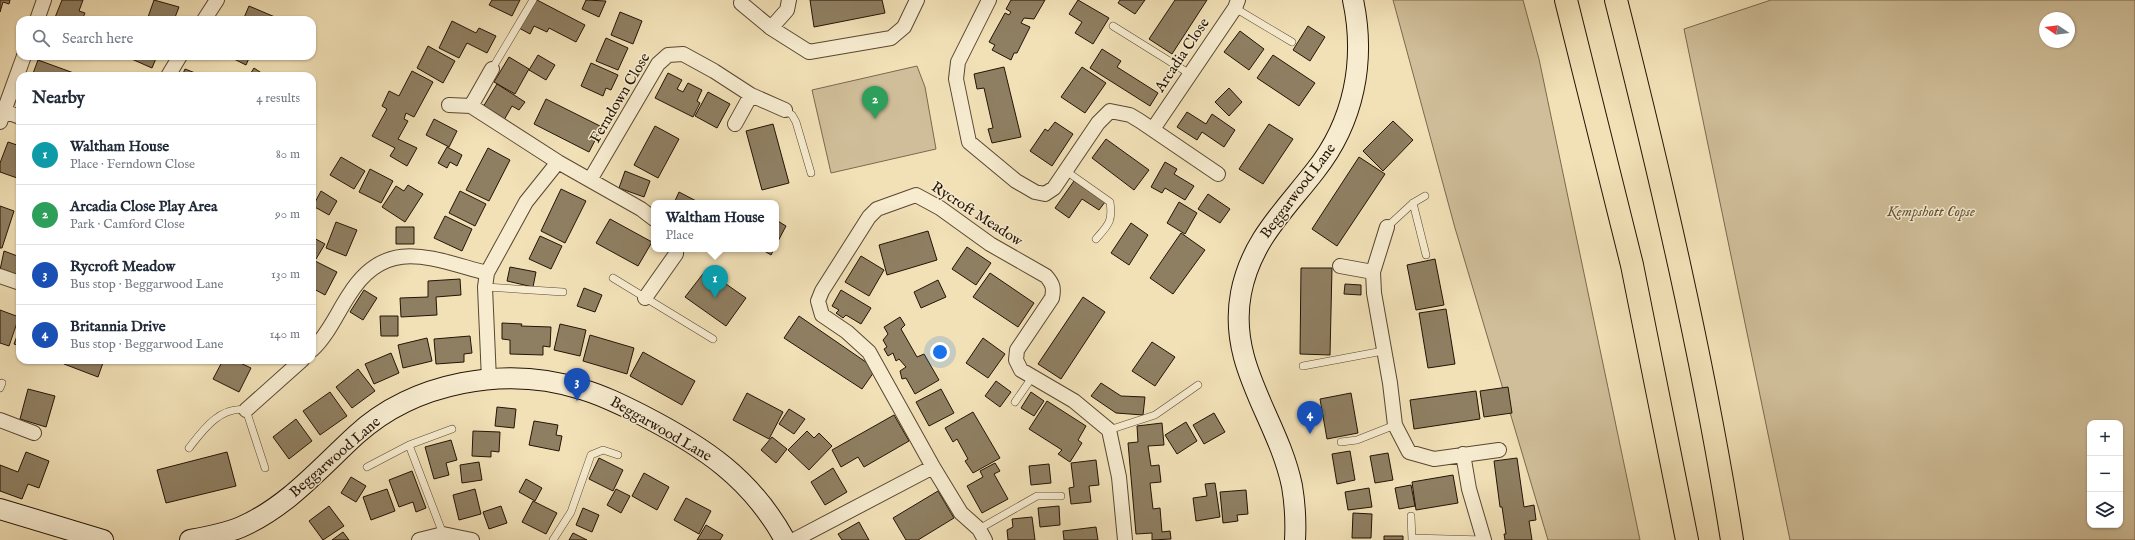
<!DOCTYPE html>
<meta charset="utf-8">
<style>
body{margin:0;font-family:"IM FELL English",serif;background:#f6f6f7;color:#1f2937}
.controls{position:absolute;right:12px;bottom:12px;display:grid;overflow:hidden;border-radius:8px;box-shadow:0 1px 3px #0004}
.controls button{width:36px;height:36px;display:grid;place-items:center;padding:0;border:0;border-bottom:1px solid #e0e1e3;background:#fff;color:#1f2937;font:20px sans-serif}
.compass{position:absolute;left:2039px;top:12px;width:36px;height:36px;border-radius:50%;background:#fff;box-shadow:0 1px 3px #0004;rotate:283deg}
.you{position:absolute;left:940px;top:352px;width:14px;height:14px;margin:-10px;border:3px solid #fff;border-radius:50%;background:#1a73e8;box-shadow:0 0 0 6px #1a73e833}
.badge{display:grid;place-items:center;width:26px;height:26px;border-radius:50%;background:#8f2418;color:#fff;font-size:13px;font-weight:700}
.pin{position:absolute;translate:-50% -33px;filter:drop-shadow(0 1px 2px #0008)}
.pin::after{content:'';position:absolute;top:21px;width:14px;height:12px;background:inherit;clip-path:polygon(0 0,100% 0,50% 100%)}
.popup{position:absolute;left:651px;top:200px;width:128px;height:52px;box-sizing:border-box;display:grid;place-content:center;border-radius:8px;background:#fff;filter:drop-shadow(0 1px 3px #0005);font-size:13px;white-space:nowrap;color:#747a83}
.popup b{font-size:15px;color:#1f2937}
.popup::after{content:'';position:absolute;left:50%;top:100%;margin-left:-8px;border:8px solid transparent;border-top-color:#fff}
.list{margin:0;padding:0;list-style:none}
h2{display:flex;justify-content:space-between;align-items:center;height:52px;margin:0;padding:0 16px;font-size:17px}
h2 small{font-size:13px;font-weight:400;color:#747a83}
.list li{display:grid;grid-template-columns:26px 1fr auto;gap:12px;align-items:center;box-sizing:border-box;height:60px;padding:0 16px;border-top:1px solid #e0e1e3}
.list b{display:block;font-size:15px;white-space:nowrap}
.list p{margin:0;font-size:13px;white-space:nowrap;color:#747a83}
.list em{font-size:13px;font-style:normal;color:#747a83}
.icon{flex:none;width:22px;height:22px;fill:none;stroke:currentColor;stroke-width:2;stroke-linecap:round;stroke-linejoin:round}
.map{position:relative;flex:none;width:2135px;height:540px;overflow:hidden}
.search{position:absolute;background:#fff;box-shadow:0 1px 3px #0004;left:16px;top:16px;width:300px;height:44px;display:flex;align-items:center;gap:10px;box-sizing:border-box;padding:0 14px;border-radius:12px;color:#747a83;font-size:15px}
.panel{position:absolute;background:#fff;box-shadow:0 1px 3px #0004;left:16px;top:72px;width:300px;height:292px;border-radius:12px}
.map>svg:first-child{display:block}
</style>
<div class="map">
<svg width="2135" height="540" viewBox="0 0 2135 540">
<rect width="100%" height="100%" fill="#f2e1b7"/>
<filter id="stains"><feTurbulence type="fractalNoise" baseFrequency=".005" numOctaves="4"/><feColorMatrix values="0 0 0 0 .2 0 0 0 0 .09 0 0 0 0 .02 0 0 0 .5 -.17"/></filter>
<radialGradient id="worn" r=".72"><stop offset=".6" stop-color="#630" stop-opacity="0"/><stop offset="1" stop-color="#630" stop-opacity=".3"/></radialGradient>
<path fill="#cfbe99" stroke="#7a694f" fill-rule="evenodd" d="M1393,0H1523L1539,59L1640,540H1548L1455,228Z
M1771,0H2135V540H1790L1684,29ZM2045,18H2069V42H2045ZM2090,423H2120V525H2090Z
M917,66L925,87L936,149L831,173L812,90Z"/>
<path fill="#8f7f62" stroke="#241405" d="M0,0H10L9,4L3,2L0,12Z
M62,0H83L79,11L85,13L82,20H54Z
M154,0L179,7L174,20H147Z
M492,0H520L512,16L489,5Z
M534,0H537L585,25L576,42L549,28L547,32L534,26L530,34L519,28Z
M586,0L606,1L599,17L582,9Z
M810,0H882L885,13L814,27Z
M1011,0H1045L1034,19L1024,18L1021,23L1030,27L1017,53H1014L1011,60L992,50L995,45L989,42L1005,13L1009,15L1011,12L1006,9Z
M1078,0L1109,18L1093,44L1075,33L1082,22L1069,14Z
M1120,0H1145L1135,14L1118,3Z
M1175,0H1207L1172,54L1149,39Z
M249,6L282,20H243Z
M620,12L642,21L633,44L611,35Z
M452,21L476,33L479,28L496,36L487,53L467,43L459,58L439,48Z
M1308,26L1325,37L1310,61L1293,50Z
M1240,31L1264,49L1249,70L1224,52Z
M606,38L628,48L618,70L596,61Z
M428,46L455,61L443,83L417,68Z
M1102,49L1121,61L1117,67L1158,93L1150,106L1090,68Z
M538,55L555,65L546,80L529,70Z
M1273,55L1315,83L1299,106L1257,78Z
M127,56H157L152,68L127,57Z
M228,56H250L246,65Z
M509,57L529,69L515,94L494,82Z
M38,60L82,76H32Z
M591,63L618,75L611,90L606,88L603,96L581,86Z
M1004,67L1021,137L992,143L988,129L993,128L984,88L977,89L974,74Z
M1082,67L1106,83L1085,113L1061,97Z
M254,68L266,76H249Z
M185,69L203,76H182Z
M412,71L433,82L414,117L406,113L404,119L408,121L398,139L417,148L407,166L390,156L395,148L372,136L387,109L382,106L389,91L399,96Z
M668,73L682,80L677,89L683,92L688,83L702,90L697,101L700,103L693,117L655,98Z
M497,84L525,102L519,110L512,106L504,120L483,107Z
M1229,88L1242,102L1229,116L1215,102Z
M708,92L730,104L717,128L695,116Z
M546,99L602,127L589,152L534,124Z
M1187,112L1206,124L1212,114L1235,130L1224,147L1202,132L1197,140L1177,127Z
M434,119L457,131L449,147L426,135Z
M1393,121L1413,140L1383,171L1363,151Z
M1055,122L1073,134L1052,166L1030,151L1045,129L1048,131Z
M773,124L789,183L762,190L746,131Z
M1269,124L1293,139L1263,184L1239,169Z
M655,126L679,139L658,178L634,165Z
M1106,139L1149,170L1134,190L1092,158Z
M8,142L20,146V179L0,172V163Z
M447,147L462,155L457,166L450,162L447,168L438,163Z
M488,148L510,160L489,201L466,190Z
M341,157L365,171L354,189L330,175Z
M1359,157L1385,174L1337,246L1312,229Z
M1165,162L1177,169L1174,174L1194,186L1185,200L1165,188L1162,193L1151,187Z
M370,169L393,181L381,203L359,192Z
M625,171L650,181L644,197L619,188Z
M1074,181L1105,202L1099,210L1082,199L1069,218L1055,208Z
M408,185L423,194L405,222L382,207L396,186L404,191Z
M561,189L586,201L565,243L541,231Z
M321,191L337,201L329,215L313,206Z
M460,191L486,204L475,226L449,213Z
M679,192L700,203H674Z
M1208,194L1230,209L1220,223L1198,209Z
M1179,202L1197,213L1185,234L1167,223Z
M0,206L14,211L2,248H0Z
M445,216L472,229L462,251L434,238Z
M610,219L652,242L638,266L596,243Z
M776,220L786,226L776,245Z
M336,222L357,230L346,256L326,248Z
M1131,223L1148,235L1129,265L1111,253Z
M396,227H414V244H396Z
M928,231L937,260L887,275L879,245Z
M1181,233L1205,250L1173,294L1150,278Z
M540,236L562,246L551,269L529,259Z
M312,237L325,244L316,259L312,257Z
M967,247L991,263L976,285L952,269Z
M761,249H774L771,255Z
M4,251L20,257V277L0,270Z
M861,256L884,270L869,296L845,282Z
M1435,259L1444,305L1416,310L1407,265Z
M315,261L337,272L325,295L312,288V268Z
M510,267L536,272L533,287L507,281Z
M1301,268H1332L1330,355L1300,354Z
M706,270L746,298L726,326L685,297Z
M990,273L1034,303L1018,327L973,297Z
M460,279L461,295L436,297L437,315L401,317L400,298L428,297V281Z
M938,280L946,297L921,308L914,292Z
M1345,284L1361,285V295L1344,294Z
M584,288L602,295L595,312L577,306Z
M364,290L377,298L363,320L350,312Z
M841,290L871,308L861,324L846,315L843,318L836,313L839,310L832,306Z
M1083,297L1105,312L1061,379L1038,364Z
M1446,309L1455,364L1428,368L1419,313Z
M0,310L19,317L9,346L0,343Z
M380,316H398V336H381Z
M799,316L876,369L862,389L784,338Z
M900,317L905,325L901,329L917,357L924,354L939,380L915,394L906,378L902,379L900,371L906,367L899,359L896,361L893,353L888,356L884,349L887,347L883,340L888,334L884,327Z
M502,323L522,324L521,326L551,327L550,347L543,346V355L510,354V340L502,339Z
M560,324L586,330L580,356L554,350Z
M20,328V346L14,344Z
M590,335L634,348L627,374L583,361Z
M470,336L472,353L464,354V362L436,364L434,339Z
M427,338L432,361L403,368L398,345Z
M983,338L1005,354L988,378L966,363Z
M1152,342L1175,357L1155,386L1132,371Z
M643,352L695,381L682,405L630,376Z
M391,353L399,373L374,384L365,364Z
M66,360H104L98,377L64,364Z
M223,360H234L251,368L239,392L213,379Z
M358,369L375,391L352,408L336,387Z
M996,381L1011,392L1000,407L985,396Z
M1101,383L1121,396L1145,397L1143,415L1116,413L1091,396Z
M1508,387L1512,413L1484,417L1480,391Z
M28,389L55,396L46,427L20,419Z
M941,389L954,413L929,426L916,402Z
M1476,391L1480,419L1414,429L1410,400Z
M330,392L347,416L320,435L303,411Z
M1031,392L1044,401L1034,416L1021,408Z
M747,393L783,412L769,439L733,420Z
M1351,393L1358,433L1327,439L1320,399Z
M1047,401L1086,426L1078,440L1082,443L1070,462L1058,454L1062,450L1029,429Z
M497,407L516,409L514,428L495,426Z
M789,409L805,419L794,434L779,424Z
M973,412L1000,458L973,473L965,461L968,459L957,439L953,442L945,428Z
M1214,413L1225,432L1204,444L1193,425Z
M894,415L909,441L864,467L858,457L841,467L832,450Z
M296,419L312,441L289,459L273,437Z
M534,421L558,425L556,435L562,436L559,451L529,445Z
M1186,422L1197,441L1177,454L1165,435Z
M1162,423L1164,445L1148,446L1151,466L1159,465L1161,482L1150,483L1153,509L1160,508L1162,532L1170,531L1171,539L1152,540V533L1136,534L1128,443L1138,442L1137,426Z
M473,431L500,432L499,452L491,451V457L472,456Z
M807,431L814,438L819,433L832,446L809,470L788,450Z
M772,437L787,449L776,463L761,450Z
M451,440L457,460L446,463L449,475L434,479L425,447Z
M1350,451L1355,480L1337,484L1332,454Z
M26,452L49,461L39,488L28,484L22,499L0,491V465L18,472Z
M227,452L236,486L166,503L157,470Z
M1388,453L1393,480L1375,483L1370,456Z
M599,458L623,470L613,491L589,479Z
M1517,458L1524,507L1534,505L1536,520L1529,521L1532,540H1505L1504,534H1506L1502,507H1500L1494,461Z
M1096,460L1099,485L1089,486L1091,502L1071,504L1069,488L1074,487L1071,463Z
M479,462L482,480L462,483L460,465Z
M995,463L1000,471L994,474L1008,499L982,513L967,486L983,477L980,471Z
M1049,464L1051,483L1031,485L1029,466Z
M833,468L847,492L825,505L811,482Z
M412,471L426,508L416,512L413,502L399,507L389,480Z
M644,473L669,487L657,510L632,496Z
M1453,475L1458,503L1416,510L1412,482Z
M351,477L366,486L356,502L341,493Z
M526,479L542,488L535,501L519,492Z
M1215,483L1220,517L1196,521L1193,498L1207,496L1205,484Z
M1411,485L1415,506L1399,509L1395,488Z
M1369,488L1372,507L1348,510L1345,492Z
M387,489L395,511L371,520L363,497Z
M475,489L481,514L459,520L453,495Z
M616,489L630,496L621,513L607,505Z
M1246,490L1248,514L1237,515L1238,521L1223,523L1220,492Z
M938,491L954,518L918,540H906L893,518Z
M686,498L711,511L699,534L674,520Z
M533,501L557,513L546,534L522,522Z
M329,506L344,526L323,540L309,521Z
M501,506L507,523L489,529L483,512Z
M1059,506L1060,525L1040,527L1038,508Z
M583,508L599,515L592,532L576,525Z
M1353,513L1372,514L1371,538H1352Z
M1032,517L1035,540H1008L1007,530L1013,527L1012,519Z
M859,522L869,540H842L838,534Z
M706,525L723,535L720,540H697Z
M1096,527L1098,540H1064L1063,531Z
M343,532L349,540H332Z
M573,533L587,540H569Z
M1384,536H1403V540H1384Z"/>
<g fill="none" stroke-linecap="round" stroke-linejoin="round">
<defs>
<path id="lane" d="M1235,8L1292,42
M1113,26L1190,74
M492,69L533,0
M785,110L792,115L796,122L811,173
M1066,171L1110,202C1113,222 1108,225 1096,239
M1413,203L1426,255
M1387,227L1413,203L1425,196
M613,278L713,339
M485,287L563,292
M1303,366L1383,351
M0,388L2,383
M1015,402L1033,376
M1109,430L1155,415L1198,385
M1341,442L1357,440L1395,425
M409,445L443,534
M189,448C203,430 220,406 246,410L265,468
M367,467L409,445L452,429
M1411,516L1412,540
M979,529L1037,496H1061
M1412,538L1484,540
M553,540L571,512L591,455L603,450L618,455"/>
<path id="street" d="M989,0L958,62L956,79L969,142L1016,181L1035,192L1045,194L1054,188L1098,123L1110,111L1130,115L1140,121L1218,174
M741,3L771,28L809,52L891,38L904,27L917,0
M37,20L44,0
M204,20L217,0
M771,28L787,10L789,0
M168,76L180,56
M449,105L471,106L492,69
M471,106L558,162L641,209L654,219
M4,111L20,117
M0,122L24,56
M735,124L751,95
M1153,129L1235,8L1238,0
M590,180L658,64L668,55L683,54L714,71L751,95L785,110
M1387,227L1373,272L1374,293L1390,383L1395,425L1409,452L1434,459L1499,450
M1340,266L1373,272
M0,276L20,283
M645,298L676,254V249
M312,350C328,335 337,313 349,295C386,235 432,259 487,273
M489,380L485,287L487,273L526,202L558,162
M246,410L302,360
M0,420L34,433
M1463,454L1469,489L1484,540
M419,540L443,534L472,540
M794,540L933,467
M985,540L979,529L961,513L933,467L869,352L847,332L822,315L818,301L822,291L869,217L877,209L916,195L940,208L990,244L1046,276C1053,284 1054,288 1052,298L1017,350L1016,360L1021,370L1074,401L1109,430L1119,477L1125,540"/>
<path id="secondary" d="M0,509L103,540
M190,540C207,537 225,534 241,527C287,507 320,468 356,435C414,382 506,365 581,389C602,395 622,405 642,415C704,447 751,478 785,540
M1295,540C1296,522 1295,504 1292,486C1278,418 1227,366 1241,293C1251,241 1284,211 1315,171C1354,122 1366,61 1353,0"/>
<path id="highway" d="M1566,0L1632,265L1687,540
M1616,0C1661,178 1703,358 1732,540"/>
</defs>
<use href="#lane" stroke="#584732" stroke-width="8"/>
<use href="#street" stroke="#584732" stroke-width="16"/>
<use href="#secondary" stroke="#241405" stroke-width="22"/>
<use href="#highway" stroke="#241405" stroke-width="24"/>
<use href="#lane" stroke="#f7ecd0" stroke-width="7"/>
<use href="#street" stroke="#f7ecd0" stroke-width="14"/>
<use href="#secondary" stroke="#f7ecd0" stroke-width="20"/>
<use href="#highway" stroke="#f2e1b7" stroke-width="22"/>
</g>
<g text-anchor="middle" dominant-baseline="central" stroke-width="3" stroke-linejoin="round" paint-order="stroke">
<g font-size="15" fill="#241405" stroke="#f7ecd0">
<text transform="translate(1182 55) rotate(-56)">Arcadia Close</text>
<text transform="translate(620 98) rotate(-59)">Ferndown Close</text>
<text transform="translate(1298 191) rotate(-53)">Beggarwood Lane</text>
<text transform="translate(977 214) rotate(33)">Rycroft Meadow</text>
<text transform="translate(661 429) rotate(30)">Beggarwood Lane</text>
<text transform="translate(335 457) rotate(-41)">Beggarwood Lane</text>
</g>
<g font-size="15" font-style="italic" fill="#605039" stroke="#f7ecd0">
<text x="1931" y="211">Kempshott Copse</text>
</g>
</g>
<rect width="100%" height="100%" filter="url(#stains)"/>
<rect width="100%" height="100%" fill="url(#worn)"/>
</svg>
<div class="controls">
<button>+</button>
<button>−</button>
<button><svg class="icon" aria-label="layers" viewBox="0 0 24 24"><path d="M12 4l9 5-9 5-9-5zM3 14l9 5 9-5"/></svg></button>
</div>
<svg class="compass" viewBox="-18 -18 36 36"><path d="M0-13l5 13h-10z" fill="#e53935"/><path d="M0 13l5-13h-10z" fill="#747a83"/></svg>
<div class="you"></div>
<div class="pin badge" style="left:715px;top:298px;background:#0f9aa8">1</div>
<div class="popup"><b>Waltham House</b>Place</div>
<div class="pin badge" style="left:875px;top:119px;background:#2e9e5b">2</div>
<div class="pin badge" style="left:577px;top:401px;background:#1a4fb4">3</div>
<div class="pin badge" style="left:1310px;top:434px;background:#1a4fb4">4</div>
<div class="search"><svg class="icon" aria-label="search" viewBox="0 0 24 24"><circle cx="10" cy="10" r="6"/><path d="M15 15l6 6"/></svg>Search here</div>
<section class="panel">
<h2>Nearby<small>4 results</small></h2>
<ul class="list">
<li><span class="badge" style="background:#0f9aa8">1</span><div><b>Waltham House</b><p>Place · Ferndown Close</p></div><em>80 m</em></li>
<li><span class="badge" style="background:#2e9e5b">2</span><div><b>Arcadia Close Play Area</b><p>Park · Camford Close</p></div><em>90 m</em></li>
<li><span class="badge" style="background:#1a4fb4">3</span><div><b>Rycroft Meadow</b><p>Bus stop · Beggarwood Lane</p></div><em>130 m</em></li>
<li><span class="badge" style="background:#1a4fb4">4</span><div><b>Britannia Drive</b><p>Bus stop · Beggarwood Lane</p></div><em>140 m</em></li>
</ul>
</section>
</div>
